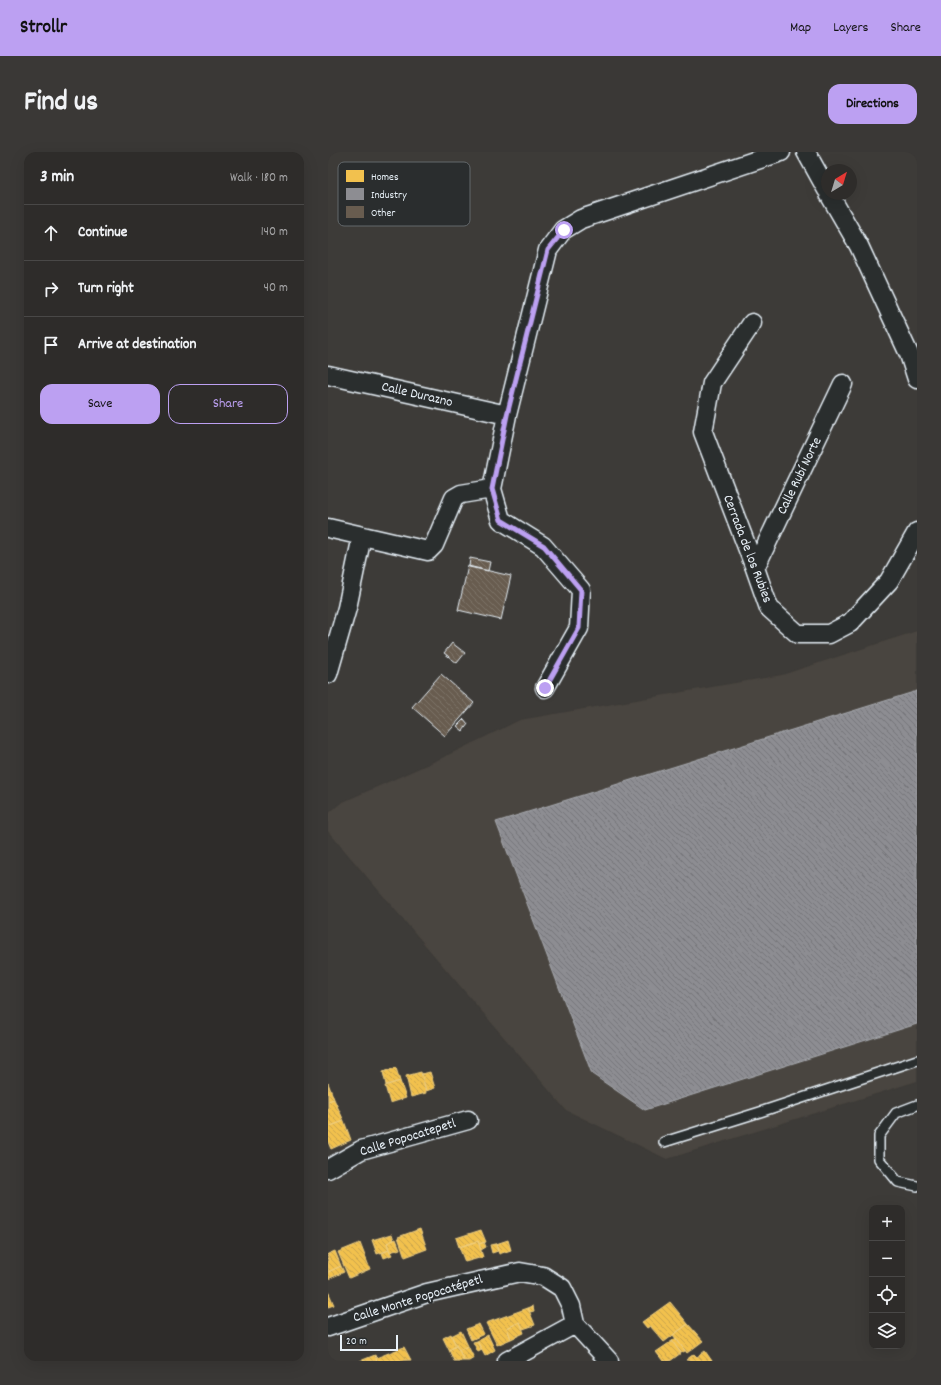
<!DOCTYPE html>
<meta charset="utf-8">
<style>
body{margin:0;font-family:Dekko,sans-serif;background:#3a3836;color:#f1f3f6}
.controls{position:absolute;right:12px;bottom:12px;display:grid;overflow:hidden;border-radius:8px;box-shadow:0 4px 16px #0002}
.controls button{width:36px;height:36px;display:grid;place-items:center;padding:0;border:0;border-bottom:1px solid #494847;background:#2e2c2a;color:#f1f3f6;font:20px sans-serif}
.compass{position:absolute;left:493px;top:12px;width:36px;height:36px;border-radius:50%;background:#2e2c2a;box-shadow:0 4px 16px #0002;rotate:38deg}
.scale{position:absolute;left:12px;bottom:10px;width:58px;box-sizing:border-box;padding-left:4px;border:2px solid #e8f1f8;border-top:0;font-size:11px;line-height:14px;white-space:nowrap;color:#e8f1f8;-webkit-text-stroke:3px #2a2d2e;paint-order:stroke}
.stop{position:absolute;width:12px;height:12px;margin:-9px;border:3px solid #bca0f2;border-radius:50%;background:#fff}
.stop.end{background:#bca0f2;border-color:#fff;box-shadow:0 1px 4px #0008}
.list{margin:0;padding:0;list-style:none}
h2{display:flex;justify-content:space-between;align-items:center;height:52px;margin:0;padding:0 16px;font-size:17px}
h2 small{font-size:13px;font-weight:400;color:#a7a7a8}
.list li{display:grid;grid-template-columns:26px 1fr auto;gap:12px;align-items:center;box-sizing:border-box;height:56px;padding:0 16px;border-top:1px solid #494847}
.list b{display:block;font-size:15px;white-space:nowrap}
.list em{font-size:13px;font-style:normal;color:#a7a7a8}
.actions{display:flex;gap:8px;padding:12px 16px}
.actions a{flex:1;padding:9px 0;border:1px solid #bca0f2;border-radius:12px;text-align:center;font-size:14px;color:#bca0f2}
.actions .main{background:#bca0f2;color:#111}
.icon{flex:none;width:22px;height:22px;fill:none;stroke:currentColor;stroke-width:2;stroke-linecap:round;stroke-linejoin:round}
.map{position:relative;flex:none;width:589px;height:1209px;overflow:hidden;border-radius:12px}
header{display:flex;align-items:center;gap:24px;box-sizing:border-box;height:56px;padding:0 20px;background:#bca0f2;color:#111}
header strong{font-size:19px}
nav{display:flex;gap:22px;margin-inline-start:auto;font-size:14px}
.intro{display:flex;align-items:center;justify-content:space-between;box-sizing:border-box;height:96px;padding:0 24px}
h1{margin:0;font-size:28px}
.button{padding:10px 18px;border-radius:12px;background:#bca0f2;color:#111;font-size:14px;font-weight:700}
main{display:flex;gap:24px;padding:0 24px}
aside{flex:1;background:#2e2c2a;border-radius:12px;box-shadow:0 4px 16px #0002}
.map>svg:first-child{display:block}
</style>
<header>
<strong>Strollr</strong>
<nav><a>Map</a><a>Layers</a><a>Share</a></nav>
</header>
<div class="intro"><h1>Find us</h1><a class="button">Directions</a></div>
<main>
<aside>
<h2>3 min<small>Walk · 180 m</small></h2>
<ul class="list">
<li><svg class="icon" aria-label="ahead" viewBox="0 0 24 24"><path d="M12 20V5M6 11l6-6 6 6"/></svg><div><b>Continue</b></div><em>140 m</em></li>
<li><svg class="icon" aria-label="right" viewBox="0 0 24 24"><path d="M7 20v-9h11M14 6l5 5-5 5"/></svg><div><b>Turn right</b></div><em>40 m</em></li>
<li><svg class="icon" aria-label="arrive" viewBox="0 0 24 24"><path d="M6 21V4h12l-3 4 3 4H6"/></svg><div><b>Arrive at destination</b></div></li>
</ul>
<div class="actions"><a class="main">Save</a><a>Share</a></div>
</aside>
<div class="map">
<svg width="589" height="1209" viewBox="0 0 589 1209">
<defs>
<pattern id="homes-back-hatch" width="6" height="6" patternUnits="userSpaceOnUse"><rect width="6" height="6" fill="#f2c14e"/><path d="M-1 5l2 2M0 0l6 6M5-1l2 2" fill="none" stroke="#c7a34d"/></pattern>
<pattern id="industry-back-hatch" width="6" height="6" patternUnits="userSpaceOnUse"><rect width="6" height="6" fill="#8d8d92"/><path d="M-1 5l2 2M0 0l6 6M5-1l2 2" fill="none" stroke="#747579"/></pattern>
<pattern id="building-back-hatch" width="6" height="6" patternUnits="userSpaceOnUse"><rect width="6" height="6" fill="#685c4f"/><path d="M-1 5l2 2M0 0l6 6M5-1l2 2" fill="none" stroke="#7e7469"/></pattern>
</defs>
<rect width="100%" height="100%" fill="#3d3b38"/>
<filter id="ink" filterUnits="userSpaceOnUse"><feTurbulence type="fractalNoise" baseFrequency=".025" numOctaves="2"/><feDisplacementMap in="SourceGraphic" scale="8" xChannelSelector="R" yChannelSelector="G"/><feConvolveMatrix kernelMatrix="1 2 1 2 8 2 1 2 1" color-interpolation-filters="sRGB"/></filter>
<g filter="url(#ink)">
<path fill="#4a453f" d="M589,479V929L339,1007L238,958L0,679V662L13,651L112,607L192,568L454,523Z"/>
<path fill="url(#homes-back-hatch)" stroke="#efcf81" d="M68,916L72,929L58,933L55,920Z
M93,920L98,941L83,945L78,924Z
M102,920L107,936L98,939L94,922Z
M72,929L78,946L62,951L57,934Z
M0,931L6,947L0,949Z
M6,947L16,969L0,975V949Z
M16,969L23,988L3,997L0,990V975Z
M92,1077L99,1097L77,1105L70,1085Z
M153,1078L158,1090L151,1092L150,1089L131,1095L128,1086Z
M64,1082L66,1088L59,1091L61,1098L49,1102L44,1088Z
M68,1087L72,1097L62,1100L59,1091Z
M180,1088L183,1098L171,1102L168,1092Z
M150,1089L155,1105L137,1110L131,1095Z
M156,1090L158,1095L153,1098L151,1092Z
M32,1091L42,1117L21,1126L10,1100Z
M168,1092L170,1099L164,1101L162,1093Z
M61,1098L64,1103L56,1106L54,1101Z
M7,1099L13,1114L0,1120V1102Z
M13,1114L16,1120L0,1127V1120Z
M0,1139L6,1153L0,1155Z
M342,1150L360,1172L336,1190L322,1174L319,1176L314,1170Z
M205,1154L206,1159L202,1160L200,1156Z
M200,1156L207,1173L195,1177L192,1170L179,1176L183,1187L169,1193L158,1171Z
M192,1170L196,1181L183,1187L179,1176Z
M151,1172L156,1182L143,1188L138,1177Z
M360,1172L375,1189L359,1201L345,1183Z
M133,1179L140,1194L131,1198L123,1184Z
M123,1182L128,1194L121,1198L115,1186Z
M160,1183L167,1198L157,1204L149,1189Z
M348,1186L357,1199L353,1201L344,1189Z
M149,1189L154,1198L150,1200L145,1190Z
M344,1189L353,1201L342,1209H335L328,1200Z
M128,1194L131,1198L136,1209H126L121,1198Z
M140,1194L146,1206L141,1209H136L131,1198Z
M76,1195L83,1208L49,1209L48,1206Z
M377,1199L384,1209L358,1208L366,1202L369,1205Z
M47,1203L49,1209H32Z"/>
<path fill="url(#industry-back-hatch)" stroke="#a8abb1" d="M589,539V872L317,958L264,922L168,670Z"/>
<path fill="url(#building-back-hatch)" stroke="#e8f1f8" d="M142,406L162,410L160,419L141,415Z
M140,414L183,424L173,468L130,458Z
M124,491L137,501L129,511L116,501Z
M113,522L146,551L117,584L84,555Z
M136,567L140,572L135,579L129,574Z"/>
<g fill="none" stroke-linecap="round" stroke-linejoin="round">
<defs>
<path id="service" d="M589,953L568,961L551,984V1007L570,1030L589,1034
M336,990L432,960L589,908"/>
<path id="minor" d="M478,0L499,38
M501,42L531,94L581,202L589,227
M424,171L384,231L375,280L427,416L441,456L470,482H501L522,471L561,429L589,380
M0,223L179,263
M0,376L100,399L106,393L126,346L133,342L164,337
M427,416L515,232
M0,522L19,456L34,384
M217,536L251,476L253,438L215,394L173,368L164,337L179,263L220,98L235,78L253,67L453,0
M0,1017L33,998L140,968
M0,1175L99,1141L192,1120L215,1124L234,1136L243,1154L247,1172L281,1209
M179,1209L247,1172"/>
</defs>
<use href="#service" stroke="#e8f1f8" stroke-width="12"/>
<use href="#minor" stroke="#e8f1f8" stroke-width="21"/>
<use href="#service" stroke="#2a2d2e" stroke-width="9"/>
<use href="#minor" stroke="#2a2d2e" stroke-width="18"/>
</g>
</g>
<g fill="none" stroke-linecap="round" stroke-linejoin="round" filter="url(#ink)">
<path stroke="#bca0f2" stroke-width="5" d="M217,536L251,476L253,438L216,394L173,368L164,337L179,263L220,98L236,78"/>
</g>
<g text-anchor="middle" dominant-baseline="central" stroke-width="4" stroke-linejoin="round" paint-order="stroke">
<g font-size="14" fill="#e8f1f8" stroke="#2a2d2e">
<text transform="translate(89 243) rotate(13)">Calle Durazno</text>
<text transform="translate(472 324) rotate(-64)">Calle Rubí Norte</text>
<text transform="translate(419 397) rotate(69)">Cerrada de los Rubies</text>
<text transform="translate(80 986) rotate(-17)">Calle Popocatepetl</text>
<text transform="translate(90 1147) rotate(-17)">Calle Monte Popocatépetl</text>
</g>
</g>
<rect x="10" y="10" width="132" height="64" rx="6" fill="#2a2d2e" stroke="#63686b" stroke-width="1"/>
<rect x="18" y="18" width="18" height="12" fill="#f2c14e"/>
<rect x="18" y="36" width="18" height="12" fill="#8d8d92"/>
<rect x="18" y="54" width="18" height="12" fill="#685c4f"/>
<g font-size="11" fill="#e8f1f8">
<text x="43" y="28">Homes</text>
<text x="43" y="46">Industry</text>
<text x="43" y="64">Other</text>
</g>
</svg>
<div class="controls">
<button>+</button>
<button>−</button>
<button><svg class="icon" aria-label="locate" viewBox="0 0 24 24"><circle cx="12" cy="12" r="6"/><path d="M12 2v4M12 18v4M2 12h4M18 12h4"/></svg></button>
<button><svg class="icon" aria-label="layers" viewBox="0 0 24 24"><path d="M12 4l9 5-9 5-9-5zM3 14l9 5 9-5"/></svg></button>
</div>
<svg class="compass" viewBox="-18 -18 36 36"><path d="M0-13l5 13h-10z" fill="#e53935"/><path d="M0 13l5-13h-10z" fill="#a7a7a8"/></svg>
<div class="scale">20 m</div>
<div class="stop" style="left:236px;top:78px"></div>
<div class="stop end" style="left:217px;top:536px"></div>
</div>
</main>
